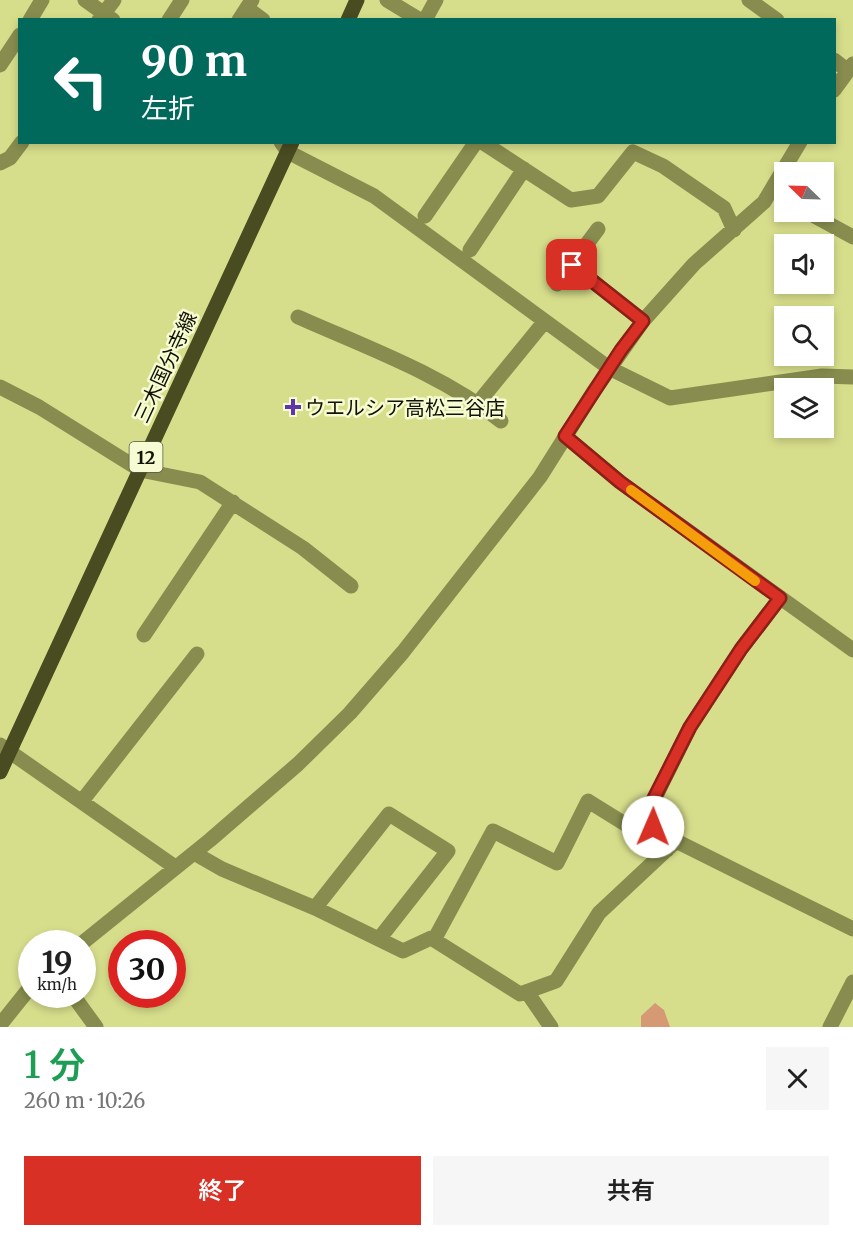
<!DOCTYPE html>
<html lang="ja">
<head>
<meta charset="utf-8">
<style>
  body { margin:0; font-family:Merriweather,"Noto Sans JP",serif; background:#f6f6f6; color:#222; height:100vh; display:flex; flex-direction:column; font-size:22px; white-space:nowrap }
  * { box-sizing:border-box; margin:0 }
  p { font-size:20px; color:#767676 }
  .icon { flex:none; width:33px; height:33px; fill:none; stroke:currentColor; stroke-width:2; stroke-linecap:round; stroke-linejoin:round }
  .map { position:relative; height:1027px; overflow:hidden }
  .sheet { display:flex; flex-direction:column; background:#fff; flex:1 }
  .sheet>* { flex:none }
  .hud { position:absolute; left:18px; top:18px; width:818px; height:126px; border-radius:0px; box-shadow:0 3px 9px #0003; background:#00695c; color:#fff; overflow:hidden }
  .needle { width:39px; rotate:293deg }
  .controls { position:absolute; left:774px; top:162px; display:grid; gap:12px }
  .controls a { display:grid; place-items:center; width:60px; height:60px; border-radius:0px; background:#fff; box-shadow:0 3px 9px #0003; font-size:30px }
  .speed { position:absolute; left:18px; top:930px; display:flex; gap:12px; font-size:30px; font-weight:700; text-align:center }
  .speed>* { display:grid; place-content:center; width:78px; height:78px; border-radius:50%; background:#fff; box-shadow:0 3px 9px #0003; line-height:1 }
  .speed small { font-size:15px; font-weight:400 }
  .speed .limit { border:9px solid #d22; background:#fff; color:#111 }
  .pin { position:absolute; display:grid; place-items:center; width:51px; height:51px; color:#fff; margin:-26px; border-radius:12px; box-shadow:0 3px 9px #0006 }
  .me { position:absolute; width:66px; margin:-33px; rotate:1deg; stroke-linejoin:round; filter:drop-shadow(0 0 4px #0008) }
  .turn { display:flex; align-items:center; gap:21px; height:126px; padding:0 24px; font-size:27px }
  .turn .icon { width:78px; height:78px; stroke-width:2.5 }
  .turn b { display:block; font-size:42px; line-height:51px }
  .round { display:grid; place-items:center; flex:none; width:63px; height:63px; border-radius:0px; background:#f6f6f6 }
  .summary { display:flex; align-items:center; justify-content:space-between; height:102px; padding:0 24px }
  h1 { font-size:36px; font-weight:600; line-height:45px; color:#1e9e55 }
  .button { display:flex; gap:12px; margin-top:auto; padding:12px 24px }
  .button a { flex:1; height:69px; border-radius:0px; background:#d93025; color:#fff; font-size:24px; font-weight:600; line-height:69px; text-align:center }
  .button a+a { background:#f6f6f6; color:#222 }
  .map>svg:first-child { display:block }
  .green { fill:#d59974 }
  .lines { fill:none; stroke-linecap:round; stroke-linejoin:round }
  .minor { stroke:#888d4f; stroke-width:15 }
  .major { stroke:#494c21; stroke-width:15 }
  .route-casing { stroke:#8d1f18; stroke-width:15 }
  .route { stroke:#d93025; stroke-width:10 }
  .slow { stroke:#f59e0b; stroke-width:10 }
  .poi-dot { fill:#5d36ae; stroke:#f7fbd3; stroke-width:2 }
  .labels { text-anchor:middle; dominant-baseline:central; stroke-width:5; stroke-linejoin:round; paint-order:stroke }
  .shield { fill:#f7fbd3; stroke:#56583f; stroke-width:1.5 }
  .shield-label { font-size:18px; font-weight:bold; fill:#111200 }
  .street-label { font-size:20px; fill:#111200; stroke:#f7fbd3 }
  .poi-label { font-size:20px; fill:#111200; stroke:#f7fbd3; text-anchor:start }
</style>
</head>
<body>
<div class="map">
<svg width="853" height="1027" viewBox="0 0 853 1027">
  <rect width="100%" height="100%" fill="#d7de8b"/>
  <path class="green" d="M655,1003l9,7 6,17h-29v-11z"/>
  <g class="lines">
    <path class="minor" d="M85,0l28,20
      M387,0l33,20
      M749,0l28,20
      M247,8l16,12
      M30,20l12,-20
      M99,20l15,-20
      M169,20l13,-20
      M239,20l13,-20
      M425,20l11,-20
      M834,60l14,11
      M0,65l20,-30
      M834,90l19,-26
      M281,142l7,10 86,44 235,172 61,30 152,-22 31,1
      M482,142l89,58 27,-4 35,-44 30,14 61,42 10,22
      M0,163l10,-5 12,-16
      M807,212l46,25
      M425,216l51,-74
      M470,250l54,-81
      M572,265l71,56
      M557,284l41,-55
      M298,317c70,31 143,57 203,104
      M0,387l39,20 101,63 60,12 103,66 48,38
      M478,403l67,-82
      M565,436l55,46 233,168
      M144,635l89,-133
      M0,745l175,122
      M82,801l115,-147
      M658,844l-9,-34 41,-83 51,-78 39,-51
      M194,853l28,16 93,39 88,43 28,-13 89,56 36,-13 43,-68 77,-72 177,88
      M315,908l74,-94 59,37 -69,88
      M434,940l59,-109 64,32 31,-62 79,49
      M81,944l129,-104 88,-76 52,-51 53,-61 137,-175 54,-86 49,-70 51,-57 70,-62 36,-60
      M527,992l24,35
      M72,994l24,33
      M0,1025l32,-40
      M830,1027l23,-45"/>
    <path class="major" d="M348,20l9,-20
      M0,772l292,-630"/>
  </g>
  <g class="lines">
    <defs>
      <path id="route" d="M572,265l71,56 -22,29 -56,86 55,46 160,116 -39,51 -51,78 -42,83 5,17"/>
    </defs>
    <use href="#route" class="route-casing"/>
    <use href="#route" class="route"/>
    <path class="slow" d="M631,490l124,91"/>
  </g>
  <path class="poi-dot" d="M290 398h6v6h6v6h-6v6h-6v-6h-6v-6h6z"/>
  <g class="labels">
    <rect class="shield" x="129.5" y="442" width="33" height="30" rx="4.5"/>
    <g class="shield-label">
      <text x="146" y="457">12</text>
    </g>
    <g class="street-label">
      <text transform="translate(165 367) rotate(-65)">三木国分寺線</text>
    </g>
    <g class="poi-label">
      <text x="305" y="407">ウエルシア高松三谷店</text>
    </g>
  </g>
</svg>
<div class="controls">
<a><svg class="needle" viewBox="-14 -14 28 28"><path d="M0-13l5 13h-10z" fill="#e53935"/><path d="M0 13l5-13h-10z" fill="#767676"/></svg></a>
<a><svg class="icon" aria-label="sound" viewBox="0 0 24 24"><path d="M4 9h4l5-4v14l-5-4H4zM17 9q2 3 0 6"/></svg></a>
<a><svg class="icon" aria-label="search" viewBox="0 0 24 24"><circle cx="10" cy="10" r="6"/><path d="M15 15l6 6"/></svg></a>
<a><svg class="icon" aria-label="layers" viewBox="0 0 24 24"><path d="M12 4l9 5-9 5-9-5zM3 14l9 5 9-5"/></svg></a>
</div>
<div class="speed"><div>19<small>km/h</small></div><div class="limit">30</div></div>
<div class="pin" style="left:572px;top:265px;background:#d93025"><svg class="icon" aria-label="arrive" viewBox="0 0 24 24"><path d="M6 21V4h12l-3 4 3 4H6"/></svg></div>
<svg class="me" style="left:653px;top:827px" viewBox="-20 -20 40 40"><circle r="19" fill="#fff"/><path d="M0-13L10 11 0 6-10 11z" fill="#d93025"/></svg>
<div class="hud">
<div class="turn"><svg class="icon" aria-label="left" viewBox="0 0 24 24"><path d="M17 20v-9H6M10 6l-5 5 5 5"/></svg><div><b>90 m</b>左折</div></div>
</div>
</div>
<section class="sheet">
<div class="summary"><div><h1>1 分</h1><p>260 m · 10:26</p></div><a class="round"><svg class="icon" aria-label="close" viewBox="0 0 24 24"><path d="M6 6l12 12M18 6L6 18"/></svg></a></div>
<div class="button"><a>終了</a><a>共有</a></div>
</section>
</body>
</html>
